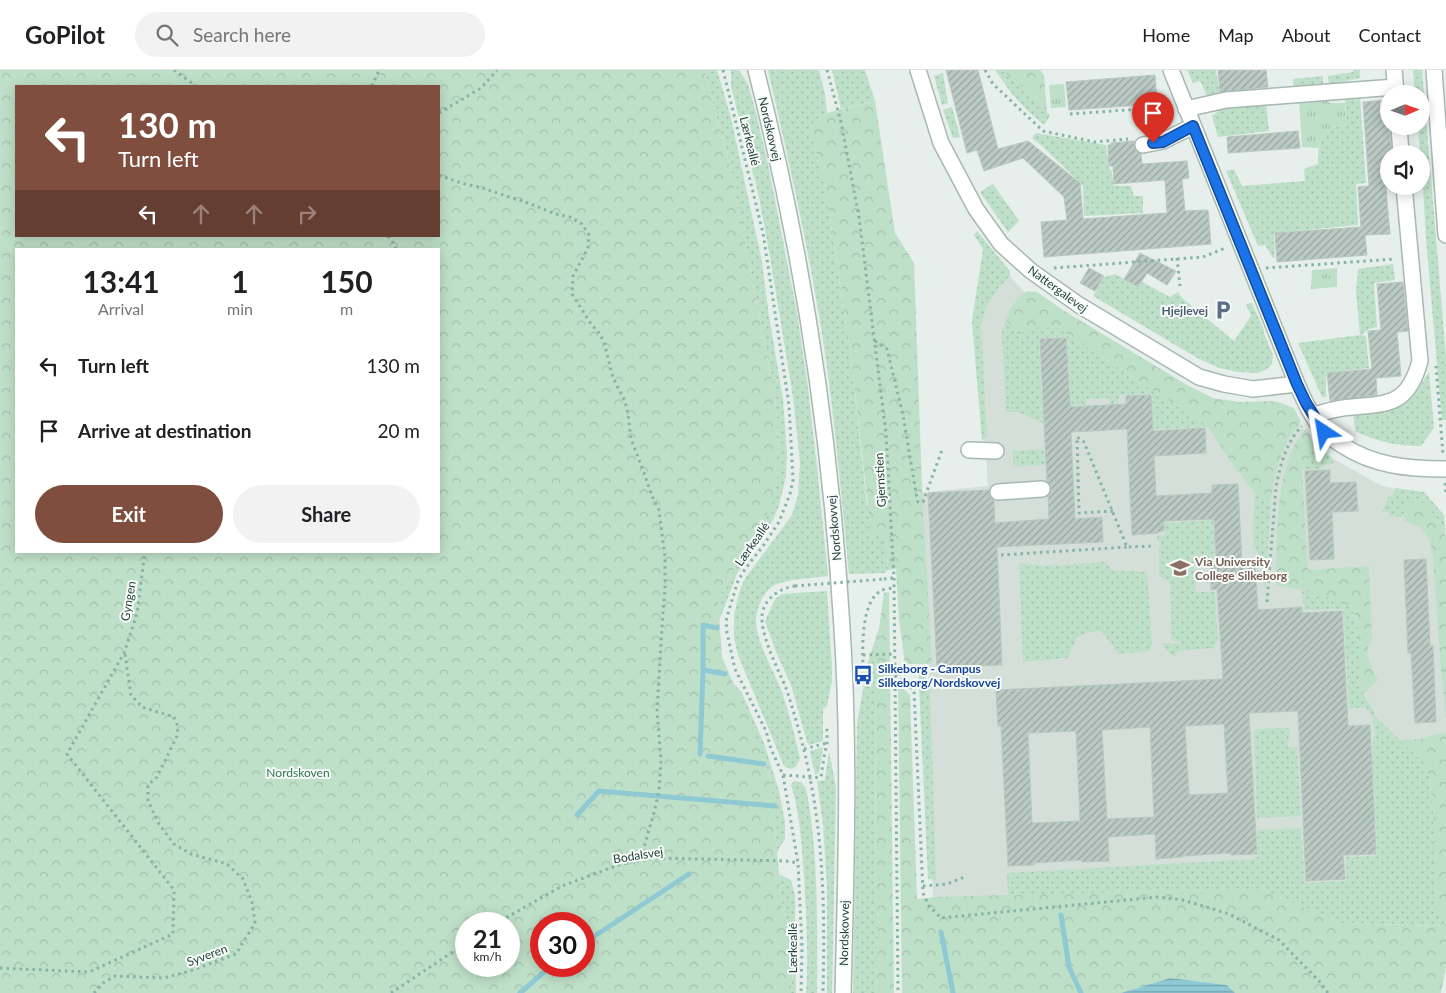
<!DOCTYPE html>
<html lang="en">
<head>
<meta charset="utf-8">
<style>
  body { margin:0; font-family:Lato,sans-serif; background:#f2f2f2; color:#202124; height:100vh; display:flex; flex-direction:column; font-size:19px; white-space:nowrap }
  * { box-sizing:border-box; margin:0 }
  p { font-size:16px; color:#757577 }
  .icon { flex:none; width:28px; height:28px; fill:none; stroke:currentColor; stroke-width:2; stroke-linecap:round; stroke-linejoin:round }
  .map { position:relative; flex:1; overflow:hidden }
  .panel { position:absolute; left:15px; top:178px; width:425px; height:305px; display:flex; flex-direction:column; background:#fff; border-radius:0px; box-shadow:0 2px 12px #0003 }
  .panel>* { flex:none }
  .top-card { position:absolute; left:15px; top:15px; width:425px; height:152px; border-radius:0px; box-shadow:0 2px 12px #0003; background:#7f4e3f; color:#fff; overflow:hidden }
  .needle { width:32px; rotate:88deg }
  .tools { position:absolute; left:1380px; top:15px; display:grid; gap:10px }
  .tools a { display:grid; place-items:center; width:50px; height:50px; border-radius:50%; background:#fff; box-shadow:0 2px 12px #0003; font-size:25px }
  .speed { position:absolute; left:455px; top:842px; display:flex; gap:10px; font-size:25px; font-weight:700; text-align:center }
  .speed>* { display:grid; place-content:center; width:65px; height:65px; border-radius:50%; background:#fff; box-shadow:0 2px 12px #0003; line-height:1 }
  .speed small { font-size:12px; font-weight:400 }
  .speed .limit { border:8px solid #d22; background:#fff; color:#111 }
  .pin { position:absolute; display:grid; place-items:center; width:42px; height:42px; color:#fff; margin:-51px -21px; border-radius:50% 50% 50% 0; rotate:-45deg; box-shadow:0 0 5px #0007 }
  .pin .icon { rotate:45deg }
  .me { position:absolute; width:55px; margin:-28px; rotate:327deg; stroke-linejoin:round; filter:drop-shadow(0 0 4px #0008) }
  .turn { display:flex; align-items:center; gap:18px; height:105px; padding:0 20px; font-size:22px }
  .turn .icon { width:65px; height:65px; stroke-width:2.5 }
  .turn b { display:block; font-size:35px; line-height:42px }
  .lanes { display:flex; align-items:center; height:48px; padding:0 20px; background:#0003; justify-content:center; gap:25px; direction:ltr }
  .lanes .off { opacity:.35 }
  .eta { display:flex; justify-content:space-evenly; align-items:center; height:85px; text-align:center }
  .eta b { font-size:30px; font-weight:700; line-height:35px }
  .primary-button { display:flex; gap:10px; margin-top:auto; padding:10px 20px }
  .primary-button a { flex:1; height:58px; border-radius:30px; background:#7f4e3f; color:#fff; font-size:20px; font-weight:700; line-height:58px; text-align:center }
  .primary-button a+a { background:#f2f2f2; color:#202124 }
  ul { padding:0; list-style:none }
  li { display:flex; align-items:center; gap:15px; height:65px; padding:0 20px }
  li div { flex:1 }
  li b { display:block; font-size:19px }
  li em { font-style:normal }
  header { display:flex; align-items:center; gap:30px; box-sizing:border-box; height:70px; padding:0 25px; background:#fff; border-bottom:1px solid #e0e0e0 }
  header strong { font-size:24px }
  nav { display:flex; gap:28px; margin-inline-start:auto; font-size:18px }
  .search { width:350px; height:45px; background:#f2f2f2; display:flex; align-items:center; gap:12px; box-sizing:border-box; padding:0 18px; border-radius:28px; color:#757577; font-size:19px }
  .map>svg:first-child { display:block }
  .built { fill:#d4dfda }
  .grass { fill:url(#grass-dots) }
  .forest { fill:url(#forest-crowns); fill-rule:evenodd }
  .park { fill:url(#park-tufts) }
  .water { fill:url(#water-rules) }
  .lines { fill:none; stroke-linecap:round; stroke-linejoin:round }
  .stream { stroke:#8ec9d4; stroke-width:5 }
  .building { fill:url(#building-hatch); stroke:#b8c9c2; fill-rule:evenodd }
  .minor-casing { stroke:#a8b8b2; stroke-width:18 }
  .path { stroke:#86b3a5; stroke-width:3; stroke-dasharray:2.5 4; stroke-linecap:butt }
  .minor { stroke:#fff; stroke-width:15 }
  .path-bridge { stroke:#86b3a5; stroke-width:3; stroke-dasharray:2.5 4; stroke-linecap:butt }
  .route-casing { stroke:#114b97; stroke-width:12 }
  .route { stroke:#1a73e8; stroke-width:9 }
  .labels { text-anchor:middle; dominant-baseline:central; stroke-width:4; stroke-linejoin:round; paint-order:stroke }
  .street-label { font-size:12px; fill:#24423a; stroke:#f7fbf9 }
  .service-label { font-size:12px; font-weight:bold; fill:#4e5e75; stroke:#f7fbf9; text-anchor:end }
  .education-label { font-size:12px; font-weight:bold; fill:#785e54; stroke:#f7fbf9; text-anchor:start }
  .transit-label { font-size:12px; font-weight:bold; fill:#164399; stroke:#f7fbf9; text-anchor:start }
  .park-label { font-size:12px; fill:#2d7a4b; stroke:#f7fbf9 }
</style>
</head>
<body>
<header>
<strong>GoPilot</strong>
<div class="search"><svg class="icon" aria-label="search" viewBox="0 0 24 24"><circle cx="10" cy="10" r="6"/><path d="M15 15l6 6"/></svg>Search here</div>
<nav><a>Home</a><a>Map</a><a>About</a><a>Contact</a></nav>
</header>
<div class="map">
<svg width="1446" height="923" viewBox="0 0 1446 923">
  <defs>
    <pattern id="grass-dots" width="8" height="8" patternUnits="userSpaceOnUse" patternTransform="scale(1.25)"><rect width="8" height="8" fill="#bfe0c8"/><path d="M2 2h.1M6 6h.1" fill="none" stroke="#a4c1ad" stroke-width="1.8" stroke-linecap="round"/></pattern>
    <pattern id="forest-crowns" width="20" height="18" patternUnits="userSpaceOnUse" patternTransform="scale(1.25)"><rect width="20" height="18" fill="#bfe0c8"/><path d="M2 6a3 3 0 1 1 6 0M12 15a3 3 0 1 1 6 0" fill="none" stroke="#a4c1ad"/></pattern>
    <pattern id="park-tufts" width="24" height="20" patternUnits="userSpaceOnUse" patternTransform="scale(1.25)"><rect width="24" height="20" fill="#bfe0c8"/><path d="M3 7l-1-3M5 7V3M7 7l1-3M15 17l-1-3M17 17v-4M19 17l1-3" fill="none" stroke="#a4c1ad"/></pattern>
    <pattern id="water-rules" width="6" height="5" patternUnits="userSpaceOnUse" patternTransform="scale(1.25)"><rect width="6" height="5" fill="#8ec9d4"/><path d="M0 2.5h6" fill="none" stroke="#74a5ad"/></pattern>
    <pattern id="building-hatch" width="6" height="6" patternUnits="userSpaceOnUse" patternTransform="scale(1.25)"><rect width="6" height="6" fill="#bbcac4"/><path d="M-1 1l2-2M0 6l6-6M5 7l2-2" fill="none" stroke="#98a6a0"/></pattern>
  </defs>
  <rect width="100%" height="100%" fill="#e6efeb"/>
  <path class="built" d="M1001,197l28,30 184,104 76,11 36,42 55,31 42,11 17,40 7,65v325l-513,-26 -5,-255 -21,-151 81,-8 -11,-159z"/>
  <path class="grass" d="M704,0h13l14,48 31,144 7,54 14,83 4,54 -1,24 -7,29 -6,14 -36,54 -18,47 -1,-20 24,-48 20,-29 18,-60 -5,-67 -46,-236z
    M731,0h8l9,14 8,29 12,51 29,149 10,67 10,87 11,109c-15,2 -40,3 -53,9 -12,6 -19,24 -19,36 0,19 17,49 25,68 8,23 14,47 19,70l-4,8 -5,2 -7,-3 -39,-94 -7,-17 -4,-17v-23l5,-22 5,-13 48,-65 6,-20 2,-33 -7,-65 -22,-134 -12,-66 -28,-111z
    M768,0h51l6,24 2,19 -17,13 16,65 25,167 16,147 19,31 2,34 -3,3 -36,1c-7,-71 -13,-143 -23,-214 -14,-98 -36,-194 -58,-290z
    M832,0h33l10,31 -34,8z
    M995,0h7l8,8 27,20 13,18 -6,9 -15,-13 -17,-18z
    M1187,0h29l4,26 -12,2 -8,-17 -7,2z
    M1353,0h7v8l-31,7 -1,-9 25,-4z
    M1413,0h9l24,287v63h-4l-16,-181 -5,-85h-1l-2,-28h3v-32h-6z
    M943,3l5,30 -6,2 -8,-29z
    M1323,6v11l-29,2 -1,-10z
    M1345,25l15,1 6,87 -10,1 2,41 -84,8 1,25h-2l-8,-13 -7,1 -32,-75 8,-2 8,17 63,-5 -1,-12 14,-5c0,-17 1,-23 12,-37l16,-2z
    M1266,33l3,28 -51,6 -6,-21 12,-10z
    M952,37l8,30 -7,1 -10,-28z
    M1036,63l70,12 3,24h2l3,17h17l3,10h9v17l-59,3 -1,-30 -41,-40 -10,-8z
    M993,114l26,37 -11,11 -28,-40z
    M977,161l33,40v5l-10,10 -13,19 -6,21 6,111 -5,4 -10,-120 11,-72 -9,-14z
    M1393,194l2,16 -21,3 3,44 -8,2 -8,6 5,1 3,32 -43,5v24h-4l-24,-54 62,-8 -4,-44 2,-22z
    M1116,204l22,14 4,-6 28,15 8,-5 4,6 52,43 17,-25 -5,-12 6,-1 12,27 -1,1 10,24 -1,9 -5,5 -9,4 -20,-1 -19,-4 -20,-9 -106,-63 11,-19z
    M1006,250l12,14 21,-7 19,1 125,82 23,14 2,3 -54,2 -2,-35 -33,1 -1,8 -8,1 -1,-6 -23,1v6l-16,1 -3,-69 -28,1 4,85 -25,-11h-12l-4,-80z
    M1429,302l5,56 -13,18c-23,1 -45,-5 -66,-15l-2,-19 49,-10 15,-12z
    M1313,370l22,21 -4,3 -8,1 -5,4 -16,1z
    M1044,379l1,16 -32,2v-16z
    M1395,418l29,4 20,23 2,23 -7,-17 -24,-20 -10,7 -1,9h-14l-1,-5h-7l6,-15 5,-2z
    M1255,423l16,6 -5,88h-2l-2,-28 -8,-11 -1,-21z
    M1213,450l1,38 -20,2 2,32h19l3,50h-2l-2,6 -37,3 -1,5h-4l-9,-10v-3h7l2,1 9,-1 -1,-2h-8l-2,-57 -11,-9v-27l2,-6 -3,-1 -1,-6h8v-12z
    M1106,492l6,8 35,2 5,75 -4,4 -30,3 -16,-23 -13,1 -12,5 -9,21 -45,4 -4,-99 26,3z
    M1302,520c9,2 42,11 47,16 14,13 11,66 14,86 2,9 11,14 12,24l51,49 4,16 4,37 3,94 9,4v10l-105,-3 -81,-34 -252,6 -1,-22 248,-14 3,-2 -1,-27 44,-2 4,55 41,-2v-24l31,-1 -1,-32 -32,2 -1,-20 32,-2 -2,-31 -2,-1 -1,-17 3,-1v-16l2,-2 -3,-20 -6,-9 -17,2 -6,-100 -39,1z
    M827,521l5,77v13l-5,25 -4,3v32l-15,4 -17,-60 -15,-33 -11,-31 10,-22 7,-5z
    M879,558l-3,44 -1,228 2,1 1,33 -2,59h-23l4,-270 11,-61z
    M918,594l12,23 6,193 -8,-1z
    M732,612l9,9 23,52 15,48 6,31v17l-8,13 -6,-69 -8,-26z
    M1290,658l-2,19h9l4,69 -44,2 -3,-84 1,-5z
    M823,677l-4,26 -4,2 -5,-24z
    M829,681l7,36 -4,206h-5v-105l-4,-63 -6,-44 8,-1z
    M794,711l7,1 5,6c13,67 11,136 11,205h-11c3,-39 0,-78 -2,-116 -2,-29 -4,-65 -13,-92z
    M779,804l12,6 4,15 1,98h-5l2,-22 -1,-35 -10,-29z"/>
  <path class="forest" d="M0,0h704l25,91 46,236 5,67 -6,34 -12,26 -20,29 -24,48 4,56 23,53 18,47 8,26 11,124 10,29 1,35 -2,22h-791zM439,16v150h-423v-150zM16,179h423v302h-423zM466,854h43v42h-43zM541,854h43v42h-43z
    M1002,0h38l4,5 3,37 -10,-14 -27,-20z
    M875,31l20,132 19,30 8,224 10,177h-27l-6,-45 -3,-50 -8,1 -2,-34 -15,-3 -20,-175 -25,-166 -16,-66 17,-13z
    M1027,221l10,1 26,18 124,75 26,13 26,4 32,-1 7,1 16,6 7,14 -13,17 -11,27 -6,33 -16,-6 -24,-31 -25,-38 -23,-14 -125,-82 -19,-1 -21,7 -12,-14c3,-13 11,-21 21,-29z
    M1306,359l7,11 -11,30 6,100 61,-4 3,74c-10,12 0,28 6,40l-15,15 -6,-77 -8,-12 -34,-13 -39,-8c1,-44 -2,-123 30,-156z
    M1415,431l10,2 14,18 7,17v181l-6,-62 -7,-100c-3,-20 -7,-31 -29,-36l1,-13z
    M889,522l5,401h-18l2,-59 -1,-32 -2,-2 1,-228 3,-44 5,-35z
    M898,613l12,12 7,204 20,-2 71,-2 252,-6 81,34 105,3v42l-5,25h-206l-8,-8 -57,-7 -49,15h-219z
    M1446,663v183l-9,-3 -3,-95 -4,-37 -4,-16 -26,-25 20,-1 17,-5z"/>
  <path class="park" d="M1064,14l2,23 -15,1 -2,-23z
    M1324,28l6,5h15l1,22 -16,2 -7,10 -5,11 -16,-1 -3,-47z
    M1337,198v19l-26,2 1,-19z"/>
  <path class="water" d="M1170,908l57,7 8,8h-114z"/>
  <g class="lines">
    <path class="stream" d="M703,600l22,4
      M700,684l3,-84v-45l14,3
      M708,686l56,8
      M577,745l22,-24 176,15
      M1061,845l8,52 12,26
      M941,862l12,61
      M584,873l105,-69
      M520,923l31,-27"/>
  </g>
  <path class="building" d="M946,0h32l20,79 30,-8 52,42 3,36 84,-6 -2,-33 -51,4 -1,-18h-4l-1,-21h3v-2l23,-2v5l2,5 5,3 1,10 45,-3 2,17 -7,1 3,32 23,-1 3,34 -167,13 -3,-35 26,-2 -3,-23 -41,-39 -39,13 -7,-21 -10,3z
    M1218,0h48l2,17 -48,5z
    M1155,5l2,29 -88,6 -3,-28z
    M1389,30v26l3,28h-3v34h-3l4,46 -25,1 2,20 -90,7 -2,-29 86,-6 -3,-40 11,-1 -6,-84z
    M1298,61l2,17 -72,5 -1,-16z
    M1140,183l36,18 -9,14 -20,-12 -9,14 -14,-8z
    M1089,198l15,8 -9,15 -15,-8z
    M1403,212l5,49 -11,1 4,44 -25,2 1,17 -47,6 -3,-28 45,-4 -4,-38 13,-1 -4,-46z
    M1066,268l4,69 56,-3v-8l25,-1 2,36 52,-3 1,25 -52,3 2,40 56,-3v-8l26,-1 4,79 13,-1 3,48 44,-3v6l40,-2 6,115 22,-1 6,129 -33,1 2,24 -39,2 -8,-170 -49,2 8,141 -26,1v-2l-48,3v1l-27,2 -1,-25 -47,3 1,24 -27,1v-2l-48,3v2l-26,1 -7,-140h-3l-2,-36 227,-11 -6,-90 -6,1 -1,-26h6l-2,-45 -50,2v10l-6,1v1l-26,2 -5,-106 -56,3 4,87 27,-2 1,25 -106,5 5,118 -65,3 -9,-175 61,-3 1,7 4,4 1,22 54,-4 -1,-23 3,-7 -1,-5 -3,-2 -7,-143zM1224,654l4,69 -39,2 -4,-69zM1150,657l4,90 -47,2 -5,-89zM1076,661l4,90 -48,2 -4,-90z
    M1330,400v13l26,-1 2,29 -26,1 2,47 -24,1 -5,-89z
    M1426,489l4,87h3l3,76 -21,1 -4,-70h-3l-4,-93z"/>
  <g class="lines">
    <defs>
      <path id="minor" d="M756,0c47,183 75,370 86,558 8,122 4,244 1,365
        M918,0l23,73 35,66 25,35 30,27 48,34 120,72 25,7 29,5 44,-5
        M1171,0l126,314c7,16 15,34 27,47 5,6 12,10 18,14 32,21 66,24 104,24
        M1394,0l2,24
        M1434,0l12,165
        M1186,39l40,-9 169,-13
        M1399,56l2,28
        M1143,75l20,-4 30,-15
        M1313,345c10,-2 20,-6 30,-7 42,-5 64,1 77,-47l-16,-175
        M969,380l27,1
        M998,422l44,-3"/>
    </defs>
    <use href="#minor" class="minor-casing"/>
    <path class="path" d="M174,0l22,16
      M723,0l40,163 26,172 4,75 -3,14 -11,28 -16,24 -18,23 -7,12 -9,29 -3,11 1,12 8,36 31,62 5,18 12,26 15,88 4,85 -1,45
      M827,0l14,52 18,95 27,216 8,145 4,415
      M985,0l8,14 50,47 52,11 33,-3
      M372,16l7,-16
      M439,43l42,-25 16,-18
      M1070,44l99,-7
      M439,105l22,8 18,4 49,16 28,11 14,3 12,7 7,11 -1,13 -15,28 -1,18 19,30 8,9 5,9 9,36 12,23 3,13 3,25 12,31 9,26 7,14 6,47v34l-2,20 -6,100 4,49 -2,31 -4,18 -15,52
      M388,166l7,9 1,4
      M1177,188l3,28
      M1054,198l149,-11 22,-9
      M1266,198l129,-9
      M875,271l12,8 16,66 14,84 1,3h5l19,-52
      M1436,296l7,89
      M1445,413l1,10
      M1113,441l-34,2 -2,-76 7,5 43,105 28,-1
      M1001,485l126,-8
      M884,509l10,-1
      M795,516c-15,2 -32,13 -33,30 -1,21 16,53 24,72 7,21 13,42 18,62 20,83 21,159 19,243
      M1267,532l9,-115c4,-21 10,-45 26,-61
      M863,585l32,-1
      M863,605c0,-22 -4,-73 19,-85 4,-1 9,-2 12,-2
      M895,605l19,15 9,203 6,13 12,12 216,-21 26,3 46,14 50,26 41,42 8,11
      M804,679l23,-6
      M783,705l17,1 11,2 10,-1 3,-20 3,-14v-18
      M923,816l24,-2 20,-8
      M495,854l67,-38 59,-22 34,-6 131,3 12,2
      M0,898l89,4 84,-38 1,-44 -107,-136 57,-101 13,-39 8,-63
      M94,923l9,-10 12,-7 48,2 27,-7 46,-17 19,-31 -3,-21 -9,-23 -16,-15 -36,-10 -17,-10 -15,-20 -11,-23v-16l9,-8 20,-41 1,-9 -4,-10 -32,-10 -11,-12 -6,-41
      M391,923l75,-50"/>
    <use href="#minor" class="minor"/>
    <path class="path-bridge" d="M795,516l89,-7"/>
  </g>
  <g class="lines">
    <defs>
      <path id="route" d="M1153,73l10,-1 30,-16 104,258 9,19 18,29"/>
    </defs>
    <use href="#route" class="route-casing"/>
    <use href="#route" class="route"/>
  </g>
  <defs>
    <symbol id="parking-bare" viewBox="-9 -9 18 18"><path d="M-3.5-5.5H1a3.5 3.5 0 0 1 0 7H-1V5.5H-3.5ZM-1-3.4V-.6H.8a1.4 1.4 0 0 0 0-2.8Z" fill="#5c6f8a" stroke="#f7fbf9" stroke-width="2.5" paint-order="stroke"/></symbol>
    <symbol id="university-bare" viewBox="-9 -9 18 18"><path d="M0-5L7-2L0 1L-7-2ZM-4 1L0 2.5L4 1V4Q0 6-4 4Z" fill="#8d6e63" stroke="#f7fbf9" stroke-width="2.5" paint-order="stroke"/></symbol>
    <symbol id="bus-bare" viewBox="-9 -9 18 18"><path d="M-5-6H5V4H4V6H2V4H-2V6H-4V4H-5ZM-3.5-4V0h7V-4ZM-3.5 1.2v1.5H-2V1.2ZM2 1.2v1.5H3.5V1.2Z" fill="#1a4fb4" stroke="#f7fbf9" stroke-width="2.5" paint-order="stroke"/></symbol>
  </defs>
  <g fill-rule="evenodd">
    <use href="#parking-bare" x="1209" y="226" width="28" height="28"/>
    <use href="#university-bare" x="1166" y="484" width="28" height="28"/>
    <use href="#bus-bare" x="849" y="591" width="28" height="28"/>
  </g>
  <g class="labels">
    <g class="street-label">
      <text transform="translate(770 59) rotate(77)">Nordskovvej</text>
      <text transform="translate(750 71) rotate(76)">Lærkeallé</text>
      <text transform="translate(1058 219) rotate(36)">Nattergalevej</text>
      <text transform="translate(880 410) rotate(-93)">Gjernstien</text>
      <text transform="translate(834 458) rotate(-95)">Nordskovvej</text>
      <text transform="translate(752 474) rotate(-55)">Lærkeallé</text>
      <text transform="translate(128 531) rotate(-80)">Gyngen</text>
      <text transform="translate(638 785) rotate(-9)">Bodalsvej</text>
      <text transform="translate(844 863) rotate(-89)">Nordskovvej</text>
      <text transform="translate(792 878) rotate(-90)">Lærkeallé</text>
      <text transform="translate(207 885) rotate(-20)">Syveren</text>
    </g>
    <g class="service-label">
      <text x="1208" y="240">Hjejlevej</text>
    </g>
    <g class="education-label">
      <text x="1195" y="491">Via University<tspan x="1195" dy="14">College Silkeborg</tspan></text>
    </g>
    <g class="transit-label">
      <text x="878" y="598">Silkeborg - Campus<tspan x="878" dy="14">Silkeborg/Nordskovvej</tspan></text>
    </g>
    <g class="park-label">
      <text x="298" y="702">Nordskoven</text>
    </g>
  </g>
</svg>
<div class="tools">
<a><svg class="needle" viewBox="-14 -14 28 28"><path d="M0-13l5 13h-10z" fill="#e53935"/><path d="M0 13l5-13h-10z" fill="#757577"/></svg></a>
<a><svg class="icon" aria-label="sound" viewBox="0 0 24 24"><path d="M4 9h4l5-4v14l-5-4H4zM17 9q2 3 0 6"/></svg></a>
</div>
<div class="speed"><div>21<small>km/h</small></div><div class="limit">30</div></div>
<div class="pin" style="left:1153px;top:73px;background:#d93025"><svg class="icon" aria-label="arrive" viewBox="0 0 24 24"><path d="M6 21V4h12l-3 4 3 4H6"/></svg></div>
<svg class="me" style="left:1324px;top:362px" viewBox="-20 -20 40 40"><path d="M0-17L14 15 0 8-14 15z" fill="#1a73e8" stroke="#fff" stroke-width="4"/></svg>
<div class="top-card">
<div class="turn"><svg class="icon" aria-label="left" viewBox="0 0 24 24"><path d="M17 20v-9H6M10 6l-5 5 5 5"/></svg><div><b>130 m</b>Turn left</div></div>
<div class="lanes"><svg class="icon" aria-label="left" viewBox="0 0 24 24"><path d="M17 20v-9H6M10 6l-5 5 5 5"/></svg><svg class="icon off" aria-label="ahead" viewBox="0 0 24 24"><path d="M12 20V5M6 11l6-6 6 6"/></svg><svg class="icon off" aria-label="ahead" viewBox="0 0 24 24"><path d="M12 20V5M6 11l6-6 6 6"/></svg><svg class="icon off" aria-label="right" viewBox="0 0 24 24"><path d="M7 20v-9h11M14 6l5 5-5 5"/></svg></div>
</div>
<section class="panel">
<div class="eta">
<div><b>13:41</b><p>Arrival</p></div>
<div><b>1</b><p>min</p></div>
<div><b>150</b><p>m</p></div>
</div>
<ul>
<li><svg class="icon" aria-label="left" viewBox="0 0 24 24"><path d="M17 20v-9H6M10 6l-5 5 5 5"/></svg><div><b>Turn left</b></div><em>130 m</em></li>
<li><svg class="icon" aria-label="arrive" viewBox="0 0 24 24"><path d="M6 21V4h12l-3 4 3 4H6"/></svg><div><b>Arrive at destination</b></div><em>20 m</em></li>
</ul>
<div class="primary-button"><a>Exit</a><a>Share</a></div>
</section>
</div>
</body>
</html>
